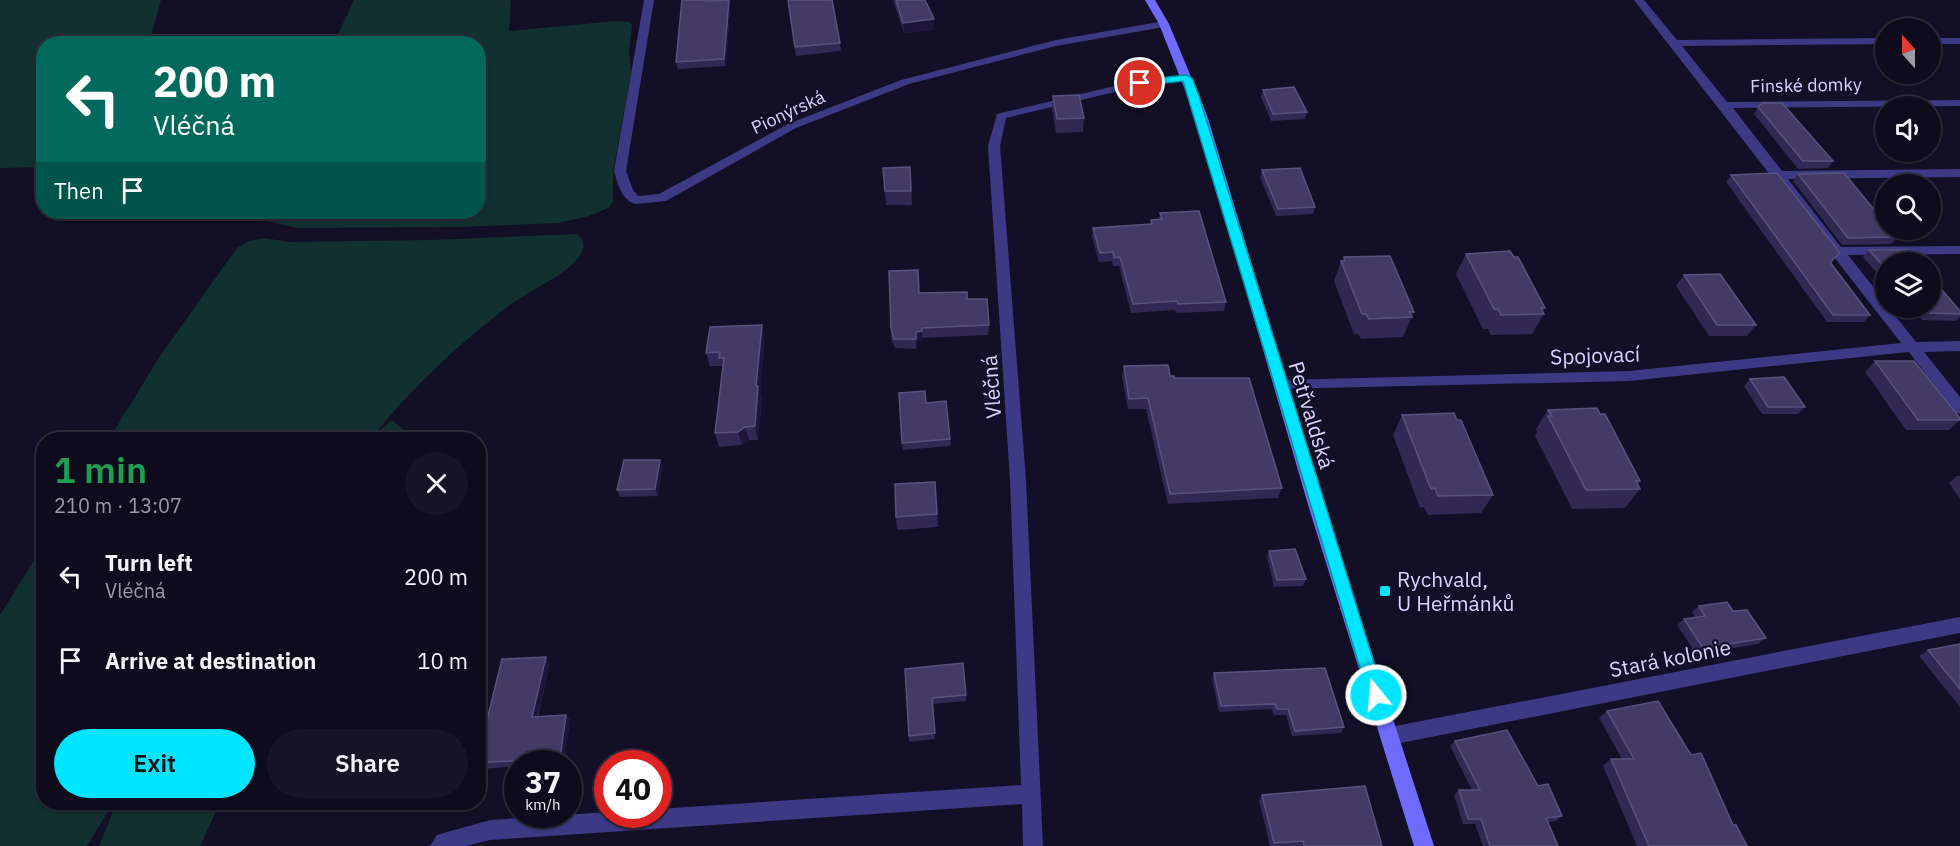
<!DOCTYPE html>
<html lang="en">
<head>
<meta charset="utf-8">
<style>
  body { margin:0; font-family:"IBM Plex Sans",sans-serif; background:#171425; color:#f1f3f6; height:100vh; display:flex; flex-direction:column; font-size:22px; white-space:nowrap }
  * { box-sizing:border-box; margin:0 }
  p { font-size:20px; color:#9b9ba3 }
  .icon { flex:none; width:33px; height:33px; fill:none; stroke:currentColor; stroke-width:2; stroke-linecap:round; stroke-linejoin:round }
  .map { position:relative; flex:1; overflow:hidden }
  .sheet { position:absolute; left:36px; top:432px; width:450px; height:378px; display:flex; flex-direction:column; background:#0e0b1c; border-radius:24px; box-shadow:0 2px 4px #0004,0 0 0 2px #2e2b3b }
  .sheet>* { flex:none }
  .hud { position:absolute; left:36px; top:36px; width:450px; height:183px; border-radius:24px; box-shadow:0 2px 4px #0004,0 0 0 2px #2e2b3b; background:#00695c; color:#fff; overflow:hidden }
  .needle { width:39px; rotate:339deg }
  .controls { position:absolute; left:1875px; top:18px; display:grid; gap:12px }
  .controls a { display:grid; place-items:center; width:66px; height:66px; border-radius:50%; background:#0e0b1c; box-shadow:0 2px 4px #0004,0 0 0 2px #2e2b3b; font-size:30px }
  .speed { position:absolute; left:504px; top:750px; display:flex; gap:12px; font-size:30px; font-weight:700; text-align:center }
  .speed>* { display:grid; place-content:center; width:78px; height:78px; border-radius:50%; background:#0e0b1c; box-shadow:0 2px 4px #0004,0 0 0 2px #2e2b3b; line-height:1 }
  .speed small { font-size:15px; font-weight:400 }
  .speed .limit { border:9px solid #d22; background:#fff; color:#111 }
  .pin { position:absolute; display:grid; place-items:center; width:51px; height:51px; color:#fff; margin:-26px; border:3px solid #fff; border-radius:50%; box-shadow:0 2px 6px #0007 }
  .me { position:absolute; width:66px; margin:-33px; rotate:343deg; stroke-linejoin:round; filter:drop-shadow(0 0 4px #0008) }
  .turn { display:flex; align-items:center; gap:21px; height:126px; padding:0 18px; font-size:27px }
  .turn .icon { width:78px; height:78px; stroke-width:2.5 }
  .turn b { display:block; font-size:42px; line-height:51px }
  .then { display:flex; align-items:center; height:57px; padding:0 18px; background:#0003; gap:12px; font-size:22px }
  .round { display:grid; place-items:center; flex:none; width:63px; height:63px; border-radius:32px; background:#171425 }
  .overview { display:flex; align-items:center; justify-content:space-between; height:102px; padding:0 18px }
  h1 { font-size:36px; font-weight:600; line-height:45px; color:#1e9e55 }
  .cta { display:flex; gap:12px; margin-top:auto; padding:12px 18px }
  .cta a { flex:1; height:69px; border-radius:36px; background:#00e5ff; color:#111; font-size:24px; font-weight:600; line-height:69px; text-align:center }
  .cta a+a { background:#171425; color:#f1f3f6 }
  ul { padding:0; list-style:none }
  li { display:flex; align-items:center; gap:18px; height:84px; padding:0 18px }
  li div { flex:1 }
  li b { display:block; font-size:22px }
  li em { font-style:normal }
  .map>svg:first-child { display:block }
  .green { fill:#12302f }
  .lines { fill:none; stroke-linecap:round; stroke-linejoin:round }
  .street { fill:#3d3a85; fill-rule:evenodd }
  .secondary { fill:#6f6bff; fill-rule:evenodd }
  .wall { fill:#312854 }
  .shaded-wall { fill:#1d163a }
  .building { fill:#433a66; stroke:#5a527e; stroke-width:1.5 }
  .route { fill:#00e5ff; stroke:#0095a6; stroke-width:1.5 }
  .poi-dot { fill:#00e5ff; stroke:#130f26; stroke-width:2 }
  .labels { text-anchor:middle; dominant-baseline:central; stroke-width:4.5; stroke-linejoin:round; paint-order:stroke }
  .far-street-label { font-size:18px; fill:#d9d4ff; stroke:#130f26 }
  .street-label { font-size:21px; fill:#d9d4ff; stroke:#130f26 }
  .poi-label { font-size:21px; fill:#d9d4ff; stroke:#130f26; text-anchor:start }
</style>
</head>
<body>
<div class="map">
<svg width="1960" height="846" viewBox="0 0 1960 846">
  <rect width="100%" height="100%" fill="#130f26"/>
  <path class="green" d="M0,0h161l-12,43 -105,1 -1,123 -43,1z
    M354,0h157l-2,31 108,-10 13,1 2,3 -3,26 2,22 -18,100v29l-5,6 -19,8 -31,7 -99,4 -161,1 -27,-6 -10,-5 -1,-5h218v-168l-144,-1z
    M577,234c10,8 7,18 -1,27 -13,15 -51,32 -69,46 -49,38 -95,80 -134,129l19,-16 23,19h-306l51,-83 77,-108 12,-7 15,-3 25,4 141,-2z
    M43,546l1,256 69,1 -26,43h-87v-231z
    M117,802h103v1l-20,43h-101z"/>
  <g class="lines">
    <path class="street" d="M644,0h10l-28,171 7,19 5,6 21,-2 129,-70 113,-44 155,-40 108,-19 5,3 -5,3 -108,19 -147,38 -113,44 -130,73 -31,3c-14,-5 -17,-20 -21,-33z
      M1634,0h10l33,40 209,-2v6l-204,2 45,56 233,-2v6l-227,2 49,63 178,-2v8l-172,2 53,68 119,-1v8l-112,1 38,48v5h3l27,34 44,-1v10l-36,1 36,45v17l-5,-2 -46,-60 -280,29 -353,8 -2,-4 2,-4 5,-1 348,-9 272,-28z
      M1930,38h30v6h-30z
      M1187,75l6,3 -2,2 -51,6 -134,32 -6,28 26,334 17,366h-20l-1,-42 -532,36 -24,6h-36l7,-11 53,-15 118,-8v2h50v-5l363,-24 -11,-305 -22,-334 9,-32 143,-34z
      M1960,617v16l-570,112 -7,-3 -2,-6 2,-6 7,-3z"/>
    <path class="secondary" d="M1145,0h10l14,24 38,91 118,393 109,338h-20l-105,-338 -114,-393 -36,-91z"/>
  </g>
  <path class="wall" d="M788,0l52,43 1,8 -45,5z
    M893,0h32l9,30 -30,3z
    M707,1l23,6 -4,59 -48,3 -2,-7z
    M1263,90l44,22 -2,7 -34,2 -10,-24z
    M1053,96l31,22 -1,14 -27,1 -4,-23z
    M1758,107l75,54 -5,7 -30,1 -44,-55z
    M910,167l2,38h-26l-3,-37z
    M1262,170l53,37 -2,7 -37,2 -16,-39z
    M1798,174l99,63 -6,7 -49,1 -49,-64z
    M1731,175l103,86 -3,2 39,52 -6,7h-37l-101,-140z
    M1160,213l66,89 -2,9 -48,2 -1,-3 -44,3 -12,-47h-6l-1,-5 -13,1 -7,-26 1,-8 57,-4 1,-4 8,-1z
    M1869,250l17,12v22l-23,-27z
    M1466,254l79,54 -2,4 1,2 -12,20 -41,1 -3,-6h-5l-27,-55z
    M1344,257l70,55 -11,25 -42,2 -3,-5h-4l-20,-53 7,-20h2z
    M1684,275l72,50 -9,11h-38l-33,-50z
    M919,293l48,6 22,26 -1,10 -66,3 1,3h-6l-1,8 -21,-1 -4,-9v-10z
    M1911,308h19l30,3v6l-4,4 -34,-1z
    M765,339l-5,53 2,7 -4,41h-9l-7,5 -23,2 -4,-14 7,-64v-3h-12l-4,-13z
    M1875,361l85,57v2l-11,10h-43l-41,-58z
    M1124,366l46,10 5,2 107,110 -4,10 -110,6 -22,-95h-18l-6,-33z
    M1750,379l55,28 -7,7h-36l-18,-28z
    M899,393l51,46 1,7 -48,4z
    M1548,410l92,71 -2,3 2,5 -15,19 -53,1 -37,-73 2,-4 -1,-3z
    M1402,415l55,5 36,75 -12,18 -53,2 -4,-8 -4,1 -27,-73z
    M663,466l-5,30 -38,1 -3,-7z
    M1957,476h3v23l-11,-16z
    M935,482l3,45 -41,3 -1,-13z
    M1269,551l37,28 -3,7 -29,1 -7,-30z
    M1699,606l34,5 33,27 -8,6 -62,10 -19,-29 7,-6 11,-2 -3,-5z
    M1960,644v63l-41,-51 9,-6z
    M546,657l4,6 -12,54 28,-2 4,5 -6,43 -46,1v2l-36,3 -4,-4v-9z
    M905,669l61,26v6l-34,3 3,35 -26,3z
    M1214,673l130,54 -3,6 -49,3 -6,-21h-12l-2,-6 -53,3 -7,-33z
    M1607,711l126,114 14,21h-110l-34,-80 8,-7h11l-23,-41z
    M1455,741l83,45 24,30 -6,5 -8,1 10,24h-75l-8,-22h-12l-9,-29 5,-5h13l-22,-44z
    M1262,795l120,51h-112l-11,-46z"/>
  <path class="shaded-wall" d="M729,0l1,7 -4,59 -2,-7z
    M934,19v11l-30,3 -1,-10z
    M762,325l3,14 -5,53 2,7 -4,41 -3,-14 1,-40z
    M922,331l1,10h-6l-1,8v-17z
    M745,427l4,13 -7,5 -4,-13z
    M660,460l3,6 -5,30 -3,-7z
    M546,657l4,6 -14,59 -4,-5z
    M566,715l4,5 -6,43 -4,-5z"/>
  <path class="building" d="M682,0h24v1l23,-1 -5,59 -48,3z
    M788,0h44l8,43 -45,4z
    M896,0h29l9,19 -31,4z
    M1294,87l13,25 -34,2 -10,-24z
    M1079,95l5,23 -27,1 -4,-23z
    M1763,103h19l51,58h-30l-45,-54z
    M910,167l1,24h-26l-2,-23z
    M1300,168l15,39 -37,2 -16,-39z
    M1777,173l63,80 -10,9 40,53h-37l-102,-140z
    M1844,173l42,51v6h5l6,7 -49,1 -50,-64z
    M1199,211l27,91 -48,2 -1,-3 -44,3 -13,-47 -6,1 -1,-6 -13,1 -7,-25 59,-4 -1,-4 11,-1 -2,-6z
    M1869,250h39l11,12h-33v7z
    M1510,251l4,6h4l27,51h-4l3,6 -43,1 -3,-6h-4l-28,-55z
    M1390,256l24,56h-5l3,5 -43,2 -3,-5h-4l-21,-53h4l-1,-4z
    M918,270l1,23 48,-1v7h20l2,26 -67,3v3l-6,1v7h-22l-3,-10 -2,-58z
    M1720,274l36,51h-39l-33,-50z
    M1930,276l30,35v3l-31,-1 -5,-5h6z
    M762,325l-6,61h2l-3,40 -10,1 -7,5 -23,1 9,-75h-5l1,-6 -14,1 4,-26z
    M1875,361h39l46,57v2h-42z
    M1168,365l2,11h4l1,2h74l33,110 -112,6 -22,-96 -19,1 -5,-33z
    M1784,377l21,30h-37l-18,-28z
    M925,391l1,12 20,-2 4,38 -48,4 -3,-50z
    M1597,408l3,6h5l35,67h-4l4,8 -54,1 -38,-74h4l-4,-6z
    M1454,413l3,7h4l32,75 -55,1 -3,-8 -4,1 -29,-74z
    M624,460h36l-5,29 -38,1z
    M935,482l2,32 -41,3 -1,-33z
    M1295,549l11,30 -29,1 -8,-29z
    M1727,602l6,9 14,-1 19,28 -63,10 -19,-29 21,-3 -6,-10z
    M1960,644v45l-32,-39z
    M546,657l-14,60 34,-2 -6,43 -82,5v-7l24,-97z
    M963,663l3,32 -34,3 3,35 -26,3 -4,-67z
    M1325,668l19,59 -49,4 -7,-22h-11l-2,-5 -54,2 -7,-33z
    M1658,701l33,54 10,-2 32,72h3l11,21h-98l-38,-87h23l-27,-48z
    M1507,730l31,56 10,-2 14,32 -16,2 12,28h-68l-9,-27h-13l-9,-29h21l-25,-49z
    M1365,786l17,60h-78l-1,-5 -29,2 -12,-48z"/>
  <path class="route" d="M1186,75l6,3 7,18 185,599 -2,6 -6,2 -6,-2 -2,-6 -185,-614 -43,5 -5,-3 5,-3z"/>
  <rect class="poi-dot" x="1379" y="585" width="12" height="12" rx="3"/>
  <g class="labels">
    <g class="far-street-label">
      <text transform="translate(1806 85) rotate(-1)">Finské domky</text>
      <text transform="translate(788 112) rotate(-25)">Pionýrská</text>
    </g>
    <g class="street-label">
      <text transform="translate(1595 355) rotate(-2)">Spojovací</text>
      <text transform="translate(991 387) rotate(-94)">Vléčná</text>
      <text transform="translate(1312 415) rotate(73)">Petřvaldská</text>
      <text transform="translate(1670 658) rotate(-11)">Stará kolonie</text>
    </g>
    <g class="poi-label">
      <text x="1397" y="579">Rychvald,<tspan x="1397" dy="24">U Heřmánků</tspan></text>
    </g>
  </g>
</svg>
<div class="controls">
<a><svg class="needle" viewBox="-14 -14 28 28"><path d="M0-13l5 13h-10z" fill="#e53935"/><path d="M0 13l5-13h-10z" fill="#9b9ba3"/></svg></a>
<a><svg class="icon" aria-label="sound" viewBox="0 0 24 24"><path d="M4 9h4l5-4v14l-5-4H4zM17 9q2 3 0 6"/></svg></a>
<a><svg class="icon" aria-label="search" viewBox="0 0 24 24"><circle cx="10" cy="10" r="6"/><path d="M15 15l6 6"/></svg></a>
<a><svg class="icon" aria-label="layers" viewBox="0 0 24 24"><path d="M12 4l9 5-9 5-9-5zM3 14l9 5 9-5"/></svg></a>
</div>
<div class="speed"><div>37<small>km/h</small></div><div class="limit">40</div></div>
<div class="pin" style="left:1140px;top:83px;background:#d93025"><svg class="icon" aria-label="arrive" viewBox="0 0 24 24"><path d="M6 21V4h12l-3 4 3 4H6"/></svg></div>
<svg class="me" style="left:1376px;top:695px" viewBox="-20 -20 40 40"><circle r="17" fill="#00e5ff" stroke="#fff" stroke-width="3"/><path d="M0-11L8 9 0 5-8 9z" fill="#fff"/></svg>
<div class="hud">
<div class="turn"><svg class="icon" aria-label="left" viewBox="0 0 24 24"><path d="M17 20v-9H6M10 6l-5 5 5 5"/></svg><div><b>200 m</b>Vléčná</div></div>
<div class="then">Then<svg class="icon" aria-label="arrive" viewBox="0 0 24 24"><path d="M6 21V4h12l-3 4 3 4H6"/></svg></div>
</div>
<section class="sheet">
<div class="overview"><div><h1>1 min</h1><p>210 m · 13:07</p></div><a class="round"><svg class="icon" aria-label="close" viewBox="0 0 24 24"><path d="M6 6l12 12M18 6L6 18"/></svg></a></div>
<ul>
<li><svg class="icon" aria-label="left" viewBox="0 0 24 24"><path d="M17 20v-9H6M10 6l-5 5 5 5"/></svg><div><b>Turn left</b><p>Vléčná</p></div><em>200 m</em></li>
<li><svg class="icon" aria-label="arrive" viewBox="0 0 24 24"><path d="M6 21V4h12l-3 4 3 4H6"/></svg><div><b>Arrive at destination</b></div><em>10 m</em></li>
</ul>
<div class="cta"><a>Exit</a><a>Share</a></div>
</section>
</div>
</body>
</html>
